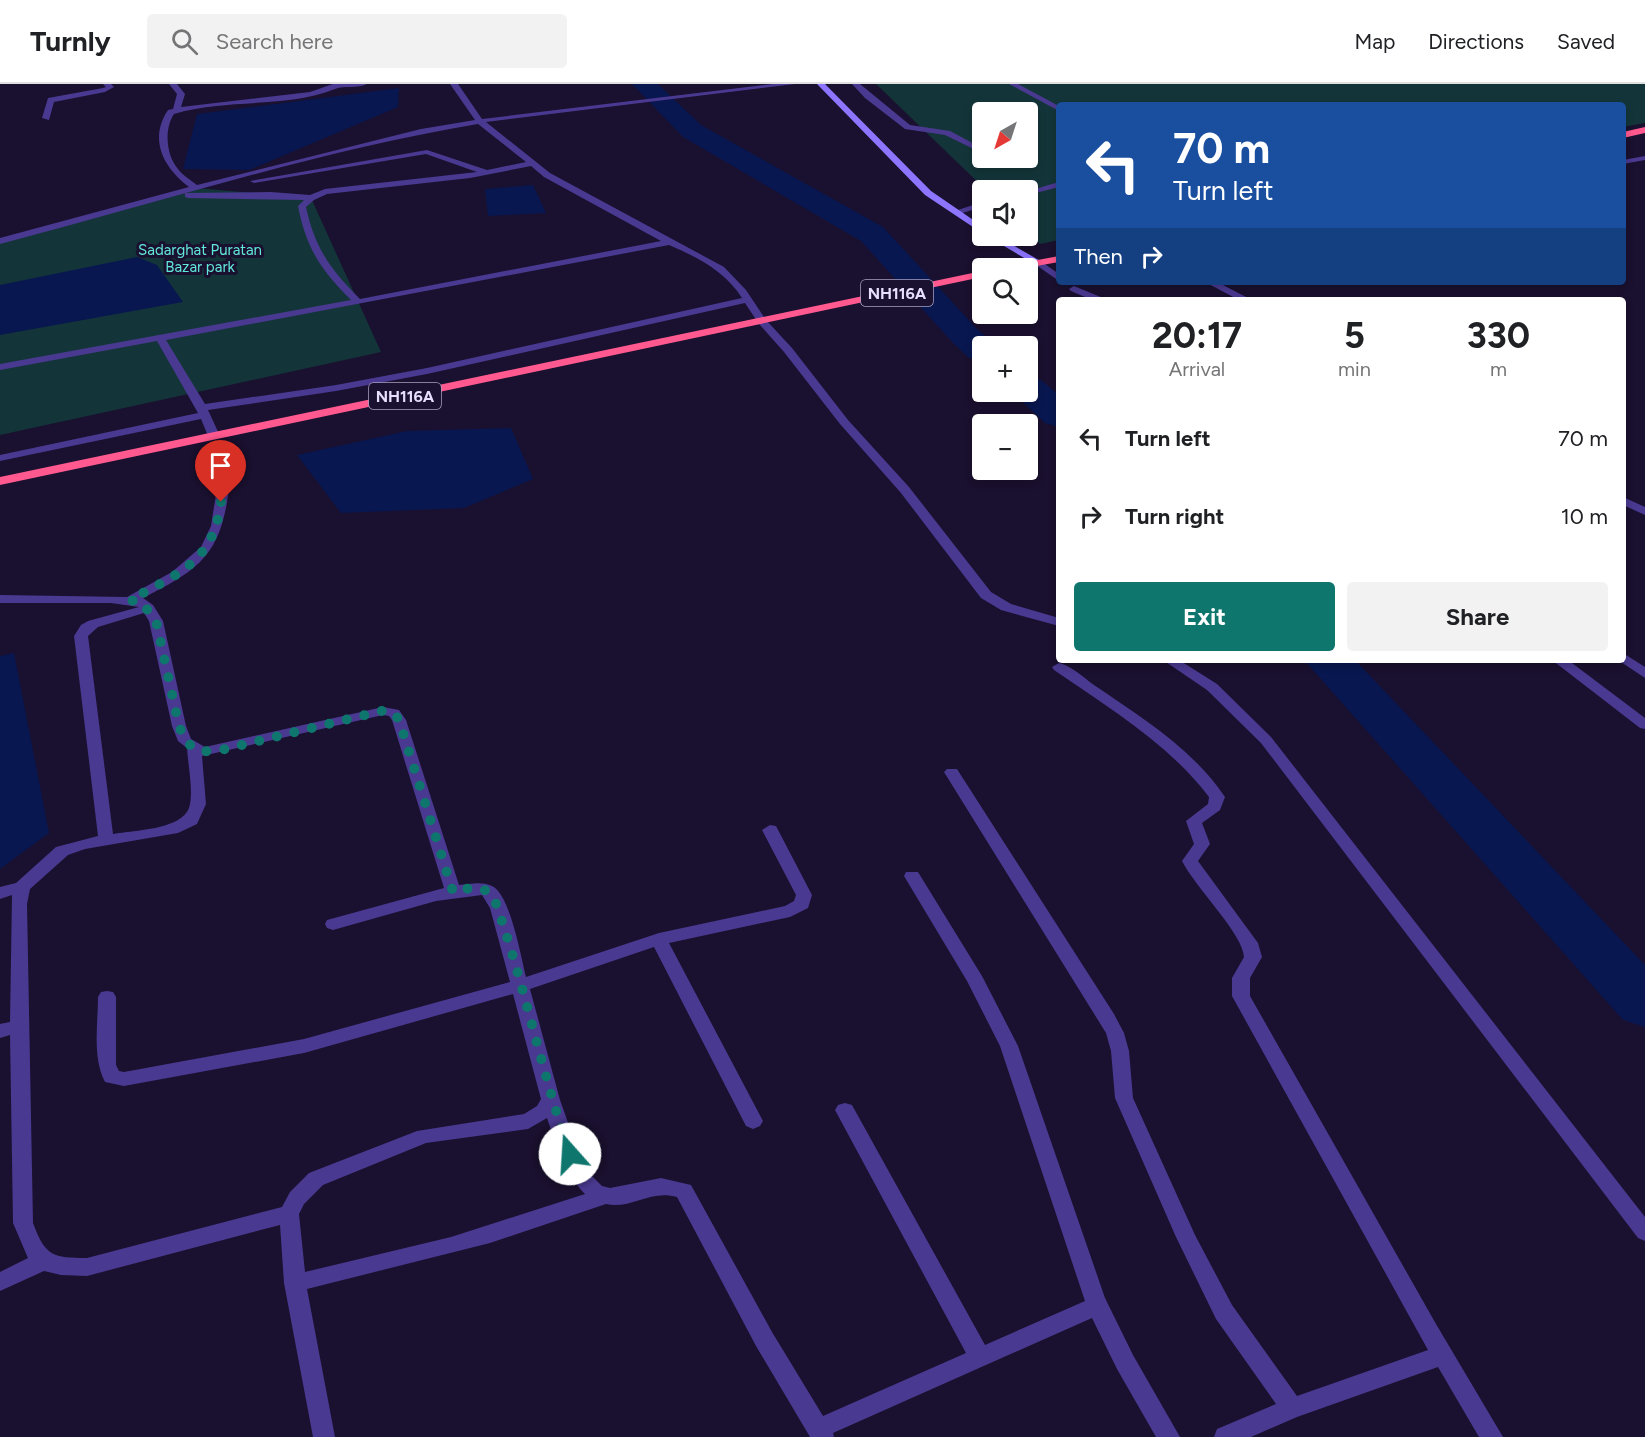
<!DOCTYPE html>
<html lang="en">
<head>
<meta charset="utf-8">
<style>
  body { margin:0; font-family:Figtree,sans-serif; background:#f2f2f2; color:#202124; height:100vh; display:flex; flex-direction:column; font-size:22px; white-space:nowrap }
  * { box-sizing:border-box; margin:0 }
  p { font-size:20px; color:#757577 }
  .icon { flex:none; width:33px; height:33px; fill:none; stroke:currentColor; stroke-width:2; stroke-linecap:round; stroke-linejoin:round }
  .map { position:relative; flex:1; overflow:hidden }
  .details { position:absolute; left:1056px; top:213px; width:570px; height:366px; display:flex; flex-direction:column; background:#fff; border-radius:6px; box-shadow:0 3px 9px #0003 }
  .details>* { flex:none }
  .guide { position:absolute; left:1056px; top:18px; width:570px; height:183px; border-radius:6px; box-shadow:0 3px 9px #0003; background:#1a4fa0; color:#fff; overflow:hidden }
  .needle { width:39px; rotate:219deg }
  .tools { position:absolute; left:972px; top:18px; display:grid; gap:12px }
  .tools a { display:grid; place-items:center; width:66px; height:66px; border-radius:6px; background:#fff; box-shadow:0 3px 9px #0003; font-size:30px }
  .pin { position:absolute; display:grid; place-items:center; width:51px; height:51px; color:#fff; margin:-62px -26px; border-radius:50% 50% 50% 0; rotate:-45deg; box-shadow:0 0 6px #0007 }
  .pin .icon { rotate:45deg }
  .me { position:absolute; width:66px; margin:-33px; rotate:341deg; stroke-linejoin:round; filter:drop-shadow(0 0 4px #0008) }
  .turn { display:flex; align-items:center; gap:21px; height:126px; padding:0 18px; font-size:27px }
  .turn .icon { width:78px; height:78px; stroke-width:2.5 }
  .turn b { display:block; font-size:42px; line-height:51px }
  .then { display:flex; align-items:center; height:57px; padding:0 18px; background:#0003; gap:12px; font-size:22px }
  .eta { display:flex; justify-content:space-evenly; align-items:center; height:102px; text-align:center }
  .eta b { font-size:36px; font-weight:700; line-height:42px }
  .primary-button { display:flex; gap:12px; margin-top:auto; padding:12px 18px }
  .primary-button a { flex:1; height:69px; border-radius:6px; background:#0f766e; color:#fff; font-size:24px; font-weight:700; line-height:69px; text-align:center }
  .primary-button a+a { background:#f2f2f2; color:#202124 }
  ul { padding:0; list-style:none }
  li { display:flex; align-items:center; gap:18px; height:78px; padding:0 18px }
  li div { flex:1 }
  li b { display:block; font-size:22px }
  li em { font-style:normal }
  header { display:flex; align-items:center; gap:36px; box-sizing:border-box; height:84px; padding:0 30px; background:#fff; border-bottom:2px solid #e0e0e0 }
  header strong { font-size:28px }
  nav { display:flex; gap:33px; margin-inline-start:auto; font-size:21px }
  .search { width:420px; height:54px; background:#f2f2f2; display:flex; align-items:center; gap:15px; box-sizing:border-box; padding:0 21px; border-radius:6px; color:#757577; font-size:22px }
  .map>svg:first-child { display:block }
  .green { fill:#133539; fill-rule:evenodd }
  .water { fill:#081750 }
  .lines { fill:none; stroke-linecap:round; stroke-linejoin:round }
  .river { fill:#081750; fill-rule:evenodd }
  .lane { fill:#4a3990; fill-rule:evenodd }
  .street { fill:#4a3990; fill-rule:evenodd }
  .secondary { fill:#8d75ff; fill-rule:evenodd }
  .highway { fill:#ff598f; fill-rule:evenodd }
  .route { stroke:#0f766e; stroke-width:10; stroke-dasharray:0 18 }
  .labels { text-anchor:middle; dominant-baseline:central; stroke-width:6; stroke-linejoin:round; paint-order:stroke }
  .far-park-label { font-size:15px; fill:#61e8db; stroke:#1a102f }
  .shield { fill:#1a102f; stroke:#aaa0c1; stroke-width:1.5 }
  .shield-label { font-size:16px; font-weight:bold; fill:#e7deff }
</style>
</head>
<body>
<header>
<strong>Turnly</strong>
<div class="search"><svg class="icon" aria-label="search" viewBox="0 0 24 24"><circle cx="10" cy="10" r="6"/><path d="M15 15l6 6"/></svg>Search here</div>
<nav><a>Map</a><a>Directions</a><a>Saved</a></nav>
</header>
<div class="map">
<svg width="1645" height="1353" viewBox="0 0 1645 1353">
  <rect width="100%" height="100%" fill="#1a102f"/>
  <path class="green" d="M876,0h769v39l-22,4v-22h-564v135l-19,4 -12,-13v-41h-42zM982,28h46v46h-46z
    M196,104l115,10 70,154 -381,83v-192z"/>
  <path class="water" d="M399,4l-1,19 -149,63 -66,-1 14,-55z
    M533,101l13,28 -58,3 -3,-27z
    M137,173l20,8 26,37 -183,33v-50z
    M511,344l22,51 -69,29 -123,5 -44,-58 110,-24z
    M14,569l35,180 -49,36v-213z"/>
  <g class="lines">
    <path class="river" d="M632,0h26l43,41 182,102 94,102 20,17h-15v15l-13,-3 -16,-15 -92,-102 -178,-104z
      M1028,293l13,3 18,15v32l-14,-4 -33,-31h16z
      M1304,576h51l290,305v62l-22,-7z"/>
    <path class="lane" d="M1205,198h12l35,18h-13z
      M1623,413l22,10v8l-22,-10z"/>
    <path class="street" d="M103,0h8l3,3 -9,5 -51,10 -5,18 -7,-2 6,-20 55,-10 3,-1z
      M169,0h8l8,10 -4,13 129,-15 23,-8h34c-10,5 -22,1 -32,5 -51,20 -109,9 -161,25 -10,15 -8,41 4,55 5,7 13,11 19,16l224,-56 54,-9 -25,-36h8l24,35 291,-35h22l-309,38 64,51 174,94 22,23 20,30 26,28 56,72 61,67 82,105 20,12 48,14v8l-58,-16 -20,-12 -80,-105 -61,-69 -56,-72 -25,-28 -14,-21 -318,71 -91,17 -128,19 12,26 -6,3 -6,-3 -7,-17 -201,42v-6l198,-42 -41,-72 -157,29v-6l351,-64c-30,-30 -45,-52 -53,-94l6,-6 -116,-2 -3,-1v-4l86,-1 39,3 15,-6 152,-17 -51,-18 -172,29 -4,-2 177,-31 60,20 39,-8 -48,-38c-162,27 -319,79 -478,120v-6l189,-51c-25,-19 -41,-47 -21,-77l5,-1 4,-15zM531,82l13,11 117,64 -301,58c-30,-30 -45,-51 -54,-92l8,-7 13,-6 143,-16zM669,161c28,12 56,26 73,53l-315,70 -91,17 -131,19 -39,-64z
      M852,0h8l50,41 40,6 32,17v5l-37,-18 -40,-6 -40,-31z
      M1009,0h9l41,22v5z
      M1645,72v4l-22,4v-4z
      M1059,98v5l-31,8v-4z
      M982,118v5l-26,8 -4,-3z
      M1039,176l20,14v7l-23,-16 -2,-2z
      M1074,202l29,12 2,2h-13l-21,-9 -2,-2z
      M223,400l6,4c-8,67 -29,81 -86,110l10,7 10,16 23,105 5,13 14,8 178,-40 16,3 7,10 53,165c10,-1 23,-4 33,1 18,8 29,71 34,91l133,-44 126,-27 9,-5 2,-6 -34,-65 8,-5 6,1 36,69 -4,13 -18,9 -121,26 94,178 -3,5 -7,3 -7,-3 -92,-179 -124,42 30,111 17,48 14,27 11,11 8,2 51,-10 30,7 81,147 51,84 143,-63 -131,-243 3,-5 7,-2 7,2 133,240 100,-44 -85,-255 -33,-65 -63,-105 2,-4h12l64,104 36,70 87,252 28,57 47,82h-24l-39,-68 -25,-51 -259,115 1,4h-24l-54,-91 -79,-149c-27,-8 -47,13 -71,7l-116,39 -183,46 28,148h-22l-29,-154 -4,-58 -193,51 -26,-1 -17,-4 -44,20v-19l28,-14 -15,-35 -3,-188 -10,3v-14l10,-2 2,-127 -12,4v-12l16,-4 40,-36 42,-11 -24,-200 7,-11 7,-4 51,-14 -28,-4h-111v-8l127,2 45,-25 29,-25 10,-21 6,-38zM144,529l5,8 23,105 6,15 9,7c1,16 6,41 3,56 -4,26 -55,26 -77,30l-25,-198 10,-9zM383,631l6,1 3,4 52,168 -117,32 -2,4 2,4 6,2 103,-29 46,-6 8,13 20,74 -206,57 -180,33 -5,-1 -3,-6v-68l-3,-5 -6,-1 -6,1 -3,5c0,27 -6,60 7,85l19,4 180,-33 209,-59 28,105 -4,7 -13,8 -107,17 -108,42 -19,19 -8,15 -195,51c-34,0 -42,-2 -54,-35l-6,-319 3,-15 38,-34 17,-6 93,-16 19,-9 9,-20 -4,-48zM547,1034c9,27 18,56 38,76l-134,43 -146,35 -6,-58 5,-10 19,-19 103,-42 102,-14z
      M1623,569l22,14v11l-27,-18h5z
      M1163,576h16l38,24 54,53 374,480v24l-7,-3 -377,-495 -54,-53z
      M1552,576h16l77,58v11l-5,-1z
      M1059,579c13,3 25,15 35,22 47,32 99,64 131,112l-5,13 -18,13 8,21 -12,17 60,82 4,14 -12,21v18l186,328 67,113h-24l-41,-70 -141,50 -46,20h-37l3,-8 59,-25 -60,-85 -40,-82 -61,-139 -4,-47 -5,-18 -162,-261 3,-3h10l157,245 10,19 5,18 4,47 62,137 37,70 65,91 131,-46 -196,-354v-18l12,-21c-1,-23 -49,-70 -62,-96l12,-17 -8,-23 22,-17 1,-7c-40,-53 -100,-89 -155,-127l-2,-3z"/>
    <path class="secondary" d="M817,0h8l106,107 51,35v7l-57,-38z
      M987,152h10l47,27 -8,2z"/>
    <path class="highway" d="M1645,43v6l-22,5v-6z
      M1059,172v6l-34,6h-21l6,-3z
      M982,187v6l-982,208v-8z"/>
  </g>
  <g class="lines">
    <path class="route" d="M221,418c-8,61 -42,71 -91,98l12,3 14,18 23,105c8,20 15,27 38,25l165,-40 12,2 5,7 54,172c17,-4 29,-9 41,6 30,84 47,172 76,256"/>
  </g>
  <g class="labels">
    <g class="far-park-label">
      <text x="200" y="166">Sadarghat Puratan<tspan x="200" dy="17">Bazar park</tspan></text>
    </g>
    <g class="shield">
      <rect x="861" y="196" width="72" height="26" rx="4.5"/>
      <rect x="369" y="299" width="72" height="26" rx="4.5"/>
    </g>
    <g class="shield-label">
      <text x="897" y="209">NH116A</text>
      <text x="405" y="312">NH116A</text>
    </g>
  </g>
</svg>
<div class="tools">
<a><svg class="needle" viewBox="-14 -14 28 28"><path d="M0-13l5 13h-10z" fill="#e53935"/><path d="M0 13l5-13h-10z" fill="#757577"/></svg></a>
<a><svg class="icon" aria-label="sound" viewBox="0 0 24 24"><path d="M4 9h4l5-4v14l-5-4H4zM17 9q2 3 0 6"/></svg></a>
<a><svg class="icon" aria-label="search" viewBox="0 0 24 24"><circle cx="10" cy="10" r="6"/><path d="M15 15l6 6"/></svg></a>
<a>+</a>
<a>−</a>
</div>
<div class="pin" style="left:221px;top:418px;background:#d93025"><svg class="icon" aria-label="arrive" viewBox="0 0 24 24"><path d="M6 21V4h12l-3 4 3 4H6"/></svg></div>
<svg class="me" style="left:570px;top:1070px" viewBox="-20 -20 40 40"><circle r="19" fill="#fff"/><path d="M0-13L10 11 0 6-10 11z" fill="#0f766e"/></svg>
<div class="guide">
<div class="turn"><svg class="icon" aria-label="left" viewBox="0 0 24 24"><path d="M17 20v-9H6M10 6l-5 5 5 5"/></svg><div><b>70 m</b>Turn left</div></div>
<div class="then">Then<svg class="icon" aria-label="right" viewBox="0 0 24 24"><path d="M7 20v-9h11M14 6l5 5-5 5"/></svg></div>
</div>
<section class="details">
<div class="eta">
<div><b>20:17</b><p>Arrival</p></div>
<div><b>5</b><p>min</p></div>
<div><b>330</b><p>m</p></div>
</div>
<ul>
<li><svg class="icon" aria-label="left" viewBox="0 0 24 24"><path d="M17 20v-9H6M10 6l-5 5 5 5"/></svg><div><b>Turn left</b></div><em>70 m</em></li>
<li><svg class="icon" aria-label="right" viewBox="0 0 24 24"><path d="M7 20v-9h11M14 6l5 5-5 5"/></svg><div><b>Turn right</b></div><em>10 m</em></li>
</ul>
<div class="primary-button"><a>Exit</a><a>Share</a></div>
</section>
</div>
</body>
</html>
